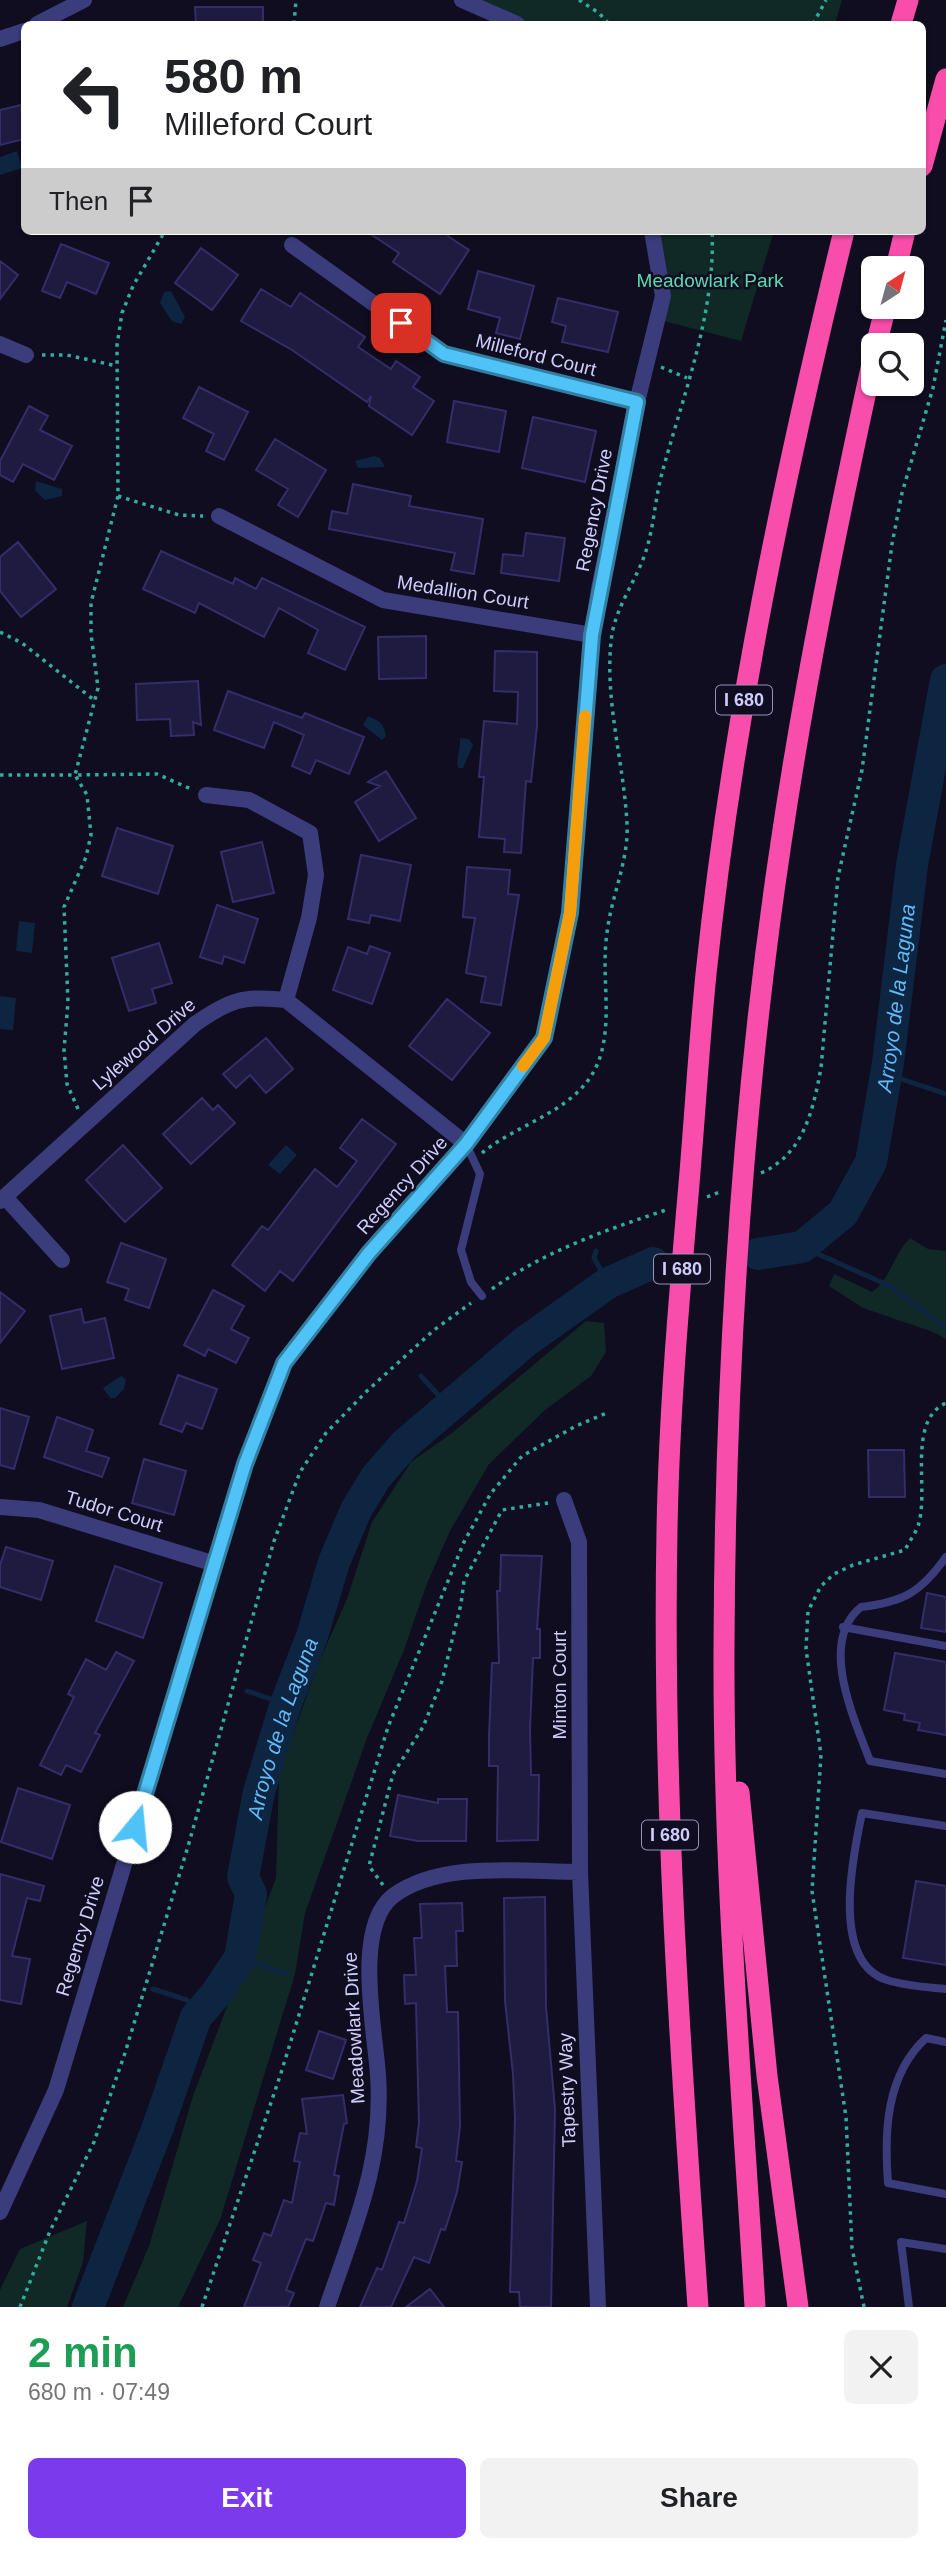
<!DOCTYPE html>
<html lang="en">
<head>
<meta charset="utf-8">
<style>
  body { margin:0; font-family:Arial,sans-serif; background:#f2f2f2; color:#202124; height:100vh; display:flex; flex-direction:column; font-size:26px; white-space:nowrap }
  * { box-sizing:border-box; margin:0 }
  p { font-size:23px; color:#757577 }
  .icon { flex:none; width:38px; height:38px; fill:none; stroke:currentColor; stroke-width:2; stroke-linecap:round; stroke-linejoin:round }
  .map { position:relative; height:2307px; overflow:hidden }
  .panel { display:flex; flex-direction:column; background:#fff; flex:1 }
  .panel>* { flex:none }
  .top-card { position:absolute; left:21px; top:21px; width:905px; height:214px; border-radius:10px; box-shadow:0 2px 5px #0004; background:#fff; color:#202124; overflow:hidden }
  .needle { width:46px; rotate:36deg }
  .buttons { position:absolute; left:861px; top:256px; display:grid; gap:14px }
  .buttons a { display:grid; place-items:center; width:63px; height:63px; border-radius:10px; background:#fff; box-shadow:0 2px 5px #0004; font-size:35px }
  .pin { position:absolute; display:grid; place-items:center; width:60px; height:60px; color:#fff; margin:-30px; border-radius:14px; box-shadow:0 4px 10px #0006 }
  .me { position:absolute; width:77px; margin:-38px; rotate:17deg; stroke-linejoin:round; filter:drop-shadow(0 0 5px #0008) }
  .turn { display:flex; align-items:center; gap:24px; height:147px; padding:0 28px; font-size:32px }
  .turn .icon { width:91px; height:91px; stroke-width:2.5 }
  .turn b { display:block; font-size:49px; line-height:60px }
  .then { display:flex; align-items:center; height:66px; padding:0 28px; background:#0003; gap:14px; font-size:26px }
  .round { display:grid; place-items:center; flex:none; width:74px; height:74px; border-radius:10px; background:#f2f2f2 }
  .headline { display:flex; align-items:center; justify-content:space-between; height:119px; padding:0 28px }
  h1 { font-size:42px; font-weight:700; line-height:52px; color:#1e9e55 }
  .button { display:flex; gap:14px; margin-top:auto; padding:14px 28px }
  .button a { flex:1; height:80px; border-radius:10px; background:#7c3aed; color:#fff; font-size:28px; font-weight:700; line-height:80px; text-align:center }
  .button a+a { background:#f2f2f2; color:#202124 }
  .map>svg:first-child { display:block }
  .green { fill:#112926 }
  .water { fill:#0e2542 }
  .lines { fill:none; stroke-linecap:round; stroke-linejoin:round }
  .stream { stroke:#0e2542; stroke-width:5 }
  .river { stroke:#0e2542; stroke-width:32 }
  .building { fill:#1f1a3f; stroke:#352d6a; stroke-width:2 }
  .path { stroke:#32ac9d; stroke-width:3.5; stroke-dasharray:3.5 5; stroke-linecap:butt }
  .lane { stroke:#3a3c7c; stroke-width:8 }
  .street { stroke:#3a3c7c; stroke-width:16 }
  .highway { stroke:#f84daa; stroke-width:21 }
  .route-casing { stroke:#337fa1; stroke-width:18 }
  .route { stroke:#4fc3f7; stroke-width:12 }
  .slow { stroke:#f59e0b; stroke-width:12 }
  .labels { text-anchor:middle; dominant-baseline:central; stroke-width:5; stroke-linejoin:round; paint-order:stroke }
  .shield { fill:#0f0d1f; stroke:#9693ba; stroke-width:2 }
  .shield-label { font-size:18px; font-weight:bold; fill:#d0cdfd }
  .park-label { font-size:19px; fill:#5dd9b2; stroke:#0f0d1f }
  .street-label { font-size:19px; fill:#d0cdfd; stroke:#0f0d1f }
  .water-label { font-size:21px; font-style:italic; fill:#60bbf9; stroke:#0f0d1f }
</style>
</head>
<body>
<div class="map">
<svg width="946" height="2307" viewBox="0 0 946 2307">
  <rect width="100%" height="100%" fill="#0f0d1f"/>
  <path class="green" d="M453,0h389l-7,24h-326z
    M658,231h116l-33,110 -81,-21z
    M910,1238l18,11 18,2v88l-13,-7 -70,-24 -34,-22 5,-12 38,18c19,-13 21,-37 38,-54z
    M586,1321l18,2 2,29 -15,24 -46,34 -56,54 -39,67 -24,55 -22,64 -37,88 -62,175 -10,61 -75,246 -42,87h-55l26,-61 44,-150 83,-218 3,-104 39,-110 29,-65 25,-77 39,-60 41,-29z
    M87,2221l-4,41 -16,45h-67v-17l20,-41z"/>
  <path class="water" d="M17,151l5,17 -22,7v-18z
    M171,291l14,26 -4,7 -9,-3 -12,-18 4,-11z
    M374,456l6,2 5,9 -27,1 -3,-7z
    M36,481l26,8v7l-17,4 -10,-10z
    M368,716c11,5 16,7 18,20l-4,4 -19,-15z
    M460,738l9,1 4,6 -10,23h-5c-2,-11 3,-19 2,-30z
    M19,921l16,2 -3,30 -16,-2z
    M0,996l16,2 -3,32 -13,-1z
    M286,1145l11,10 -17,19 -12,-9z
    M121,1376l5,3 -2,10 -9,9h-5l-7,-10z"/>
  <g class="lines">
    <path class="stream" d="M886,1074l60,20
      M802,1247l88,39 56,42
      M596,1251l-2,7 14,25
      M421,1376l29,32
      M247,1691l39,13
      M240,1958l47,16
      M153,1989l34,11 13,12"/>
    <g class="river">
      <path id="s1" d="M758,1254l44,-7 41,-34 28,-51 17,-99 24,-198 34,-185"/>
      <path id="s2" d="M88,2307l70,-180 38,-110 20,-23 24,-36 11,-64 -8,-17 16,-85 26,-86 27,-70 22,-74 22,-52 20,-33 29,-33 121,-103 82,-58 45,-20"/>
    </g>
  </g>
  <path class="building" d="M195,7h68v17h-67z
    M21,105l3,34 -24,6v-35z
    M366,231h74l29,19 -29,44 -47,-32 6,-9z
    M61,244l48,19 -13,31 -29,-12 -7,16 -18,-7z
    M201,248l37,27 -26,35 -37,-27z
    M0,261l18,14 -18,24z
    M478,271l56,15 -14,53 -24,-6 4,-15 -32,-9z
    M261,289l30,18 9,-14 65,44 -7,10 33,22 5,-8 24,16 -7,10 21,14 -22,34 -43,-29 2,-10 -4,6 -75,-52 -51,-29z
    M558,298l60,14 -10,40 -46,-10 4,-16 -14,-4z
    M199,387l49,25 -24,48 -18,-9 8,-17 -31,-16z
    M454,401l52,10 -7,41 -52,-10z
    M29,406l19,10 -8,14 32,16 -18,34 -31,-16 -10,18 -13,-7v-14z
    M533,417l63,14 -11,51 -63,-14z
    M275,439l51,31 -28,47 -20,-12 10,-16 -32,-19z
    M353,484l58,12 -2,10 74,13 -9,55 -23,-4 4,-17 -126,-24 3,-18 15,3z
    M526,533l39,5 -6,43 -58,-8 2,-19 20,2z
    M18,542l38,47 -35,28 -21,-26v-34z
    M161,551l72,33 2,-6 21,11 6,-11 103,49 -20,43 -37,-17 10,-23 -39,-22 -15,29 -65,-34 -4,10 -52,-24z
    M426,636v42l-47,1 -1,-42z
    M495,651l42,1v74l-6,56 -5,-1 -5,72 -17,-1 1,-13 -26,-2 5,-60h-5l5,-56 33,3 1,-32 -24,-1z
    M198,681l3,44 -8,-3 1,13 -23,1 -1,-17 -33,1 -1,-36z
    M228,691l74,27 3,-5 59,24 -15,37 -33,-14 -6,14 -18,-8 12,-31 -30,-13 -10,26 -50,-18z
    M386,771l30,47 -37,23 -24,-39 25,-16 -12,-4z
    M117,828l56,18 -15,48 -56,-18z
    M262,842l12,51 -41,9 -12,-50z
    M361,855l50,10 -11,56 -29,-6 -2,8 -21,-4z
    M467,867l43,3 -2,24 11,1 -18,110 -20,-3 5,-25 -20,-4 9,-55 -12,-1z
    M217,905l41,14 -14,44 -20,-7 -2,8 -22,-7z
    M159,943l13,40 -20,6 4,14 -27,8 -17,-53z
    M370,946l20,7 -18,51 -39,-14 15,-43 19,7z
    M447,999l43,34 -38,47 -43,-34z
    M266,1038l27,31 -27,24 -16,-18 -14,13 -13,-14z
    M202,1098l11,12 5,-5 17,18 -44,41 -28,-30z
    M362,1119l34,25 -103,137 -13,-10 -15,20 -33,-26 30,-39 6,4 47,-61 22,18 20,-26 -17,-13z
    M123,1145l39,43 -37,34 -39,-42z
    M121,1243l45,16 -17,49 -24,-8 4,-11 -22,-7z
    M213,1290l31,16 -13,23 18,9 -13,25 -28,-14 -3,7 -21,-11z
    M0,1292l25,19 -25,32z
    M81,1309l3,14 21,-5 9,40 -52,11 -12,-53z
    M178,1375l39,14 -15,40 -16,-6 -4,9 -22,-8z
    M0,1408l29,9 -15,52 -14,-4z
    M57,1417l36,13 -7,21 23,7 -7,19 -58,-20z
    M868,1450h36l1,47h-36z
    M144,1459l42,12 -12,44 -42,-12z
    M6,1547l47,14 -12,39 -41,-13v-22z
    M501,1555l41,1 -5,73h3v29h-7l-3,71 1,46h8l-1,65 -41,1 1,-75h-9v-29l3,-74h7l-2,-72h3z
    M115,1566l47,17 -19,55 -47,-17z
    M927,1593l19,4v35l-25,-4z
    M116,1652l18,9 -39,72 5,2 -19,37 -15,-7 -5,10 -21,-10 34,-68 -6,-3 18,-35 20,11z
    M895,1653l51,9v73l-28,-5 2,-7 -16,-3 1,-6 -21,-4z
    M18,1788l52,17 -18,54 -51,-17z
    M398,1795l40,8v-4h29l-1,42h-48l-28,-5z
    M0,1874l44,12 -4,15 -13,-3 -15,58 18,3 -9,45 -21,-4z
    M916,1881l30,5v79l-43,-7z
    M545,1897l1,110 9,102 -4,198h-31l-1,-15h-9l5,-174 -2,-44 -8,-73 -1,-103z
    M462,1903l1,28h-7l1,35h-12l2,46h11l2,114 -4,35 6,1 -5,30 -12,38 -4,-1 -12,34 -15,-6 -23,50h-31l17,-39 5,2 17,-48 5,1 13,-42 5,-33 -6,-1 3,-24 -3,-120 -11,1 -1,-29h12l-2,-37h8l-2,-34z
    M319,2031l27,9 -13,39 -27,-9z
    M343,2095l4,28 -3,1 -10,51 5,1 -5,29 -8,-2 -13,38 -7,-2 -20,51 8,3 -6,14h-44l17,-44 -8,-3 11,-27 7,3 13,-36 8,3 8,-41 -6,-1 6,-28 7,1 -5,-35z
    M430,2289l14,18h-38z"/>
  <g class="lines">
    <path class="path" d="M579,0l20,13 10,11
      M294,24l2,-24
      M813,24l13,-24
      M42,355h25l50,11
      M661,367l26,11
      M118,496l61,19 24,1
      M0,632l22,11 72,57
      M0,775h75l23,-87 -7,-54v-31l27,-107 -1,-151 5,-32 11,-27 32,-55
      M78,1109l-11,-25 -3,-34 4,-48 -4,-95 22,-50 5,-22 -4,-40 -12,-20 82,-1 34,15
      M482,1153c40,-33 103,-43 119,-99 11,-39 0,-81 6,-121 4,-36 22,-73 20,-109 -3,-62 -24,-128 -15,-190 5,-29 25,-55 34,-83 8,-25 9,-52 16,-78 21,-77 54,-162 50,-242
      M761,1173c43,-19 52,-63 60,-105l17,-191 24,-107 30,-226 10,-51 31,-105 13,-68
      M707,1197l15,-6
      M492,1289c52,-38 117,-60 177,-80
      M383,1885l-14,-19 24,-92 30,-47 19,-46 19,-77 3,-23 38,-71 46,-7
      M20,2307l30,-76 44,-89 31,-89 64,-210 85,-302 26,-69 26,-39 41,-42 67,-61 37,-27
      M202,2307l79,-234 107,-346 76,-185 27,-49 31,-37 54,-30 33,-14
      M864,2307l-12,-59 -6,-131 -34,-226 9,-136 -15,-106 2,-38 13,-25 13,-12 19,-9 52,-15c4,-8 10,-16 13,-24 12,-35 -12,-105 28,-123"/>
    <path class="lane" d="M466,1144l14,30 -19,76 10,32 11,14
      M946,1557c-25,35 -42,45 -85,50 -43,35 -7,111 9,154l76,13
      M843,1627l103,19
      M946,1826l-84,-13c-9,42 -32,149 25,167 18,6 40,7 59,9
      M946,2042l-20,-4c-40,37 -42,94 -38,145l58,11
      M909,2307l-8,-65 45,7"/>
    <path class="street" d="M462,0l55,24
      M37,24l47,-24
      M0,39l24,-8
      M292,245l152,109 193,48
      M0,344l26,11
      M219,516l164,84 209,35
      M206,795l43,5 61,33 6,42 -7,43 -23,82
      M5,1197l57,63
      M0,1201l195,-177c34,-24 49,-29 91,-24l180,144
      M564,1500l15,42 1,330 18,435
      M0,1507l39,3 176,54
      M0,2212l56,-122 189,-627 39,-100 85,-110 97,-109 78,-106 26,-125 22,-278 7,-46 38,-187 26,-106 -11,-65
      M327,2307c27,-80 57,-145 51,-232 -3,-45 -25,-148 15,-179 48,-36 130,-24 187,-24"/>
    <path class="highway" d="M901,24l7,-24
      M922,166l24,-87
      M896,268l9,-37
      M876,345l10,-39
      M739,1792l28,284 31,231
      M698,2307c-18,-259 -36,-517 -31,-777 2,-116 12,-231 22,-346 6,-70 10,-140 17,-210 26,-251 78,-498 138,-743
      M755,2307c-13,-219 -32,-439 -31,-659 1,-268 17,-540 57,-805 24,-163 57,-323 92,-484"/>
  </g>
  <g class="lines">
    <defs>
      <path id="route" d="M135,1827l110,-363 39,-101 85,-110 97,-109 78,-106 26,-125 22,-278 45,-233 -193,-48 -43,-31"/>
    </defs>
    <use href="#route" class="route-casing"/>
    <use href="#route" class="route"/>
    <path class="slow" d="M523,1066l21,-28 26,-125 15,-197"/>
  </g>
  <g class="labels">
    <g class="shield">
      <rect x="716" y="685.5" width="56" height="29" rx="5"/>
      <rect x="654" y="1254.5" width="56" height="29" rx="5"/>
      <rect x="642" y="1820.5" width="56" height="29" rx="5"/>
    </g>
    <g class="shield-label">
      <text x="744" y="700">I 680</text>
      <text x="682" y="1269">I 680</text>
      <text x="670" y="1835">I 680</text>
    </g>
    <g class="park-label">
      <text x="710" y="280">Meadowlark Park</text>
    </g>
    <g class="street-label">
      <text transform="translate(536 355) rotate(14)">Milleford Court</text>
      <text transform="translate(594 510) rotate(-79)">Regency Drive</text>
      <text transform="translate(463 592) rotate(9)">Medallion Court</text>
      <text transform="translate(144 1044) rotate(-41)">Lylewood Drive</text>
      <text transform="translate(402 1185) rotate(-48)">Regency Drive</text>
      <text transform="translate(114 1511) rotate(17)">Tudor Court</text>
      <text transform="translate(559 1685) rotate(-90)">Minton Court</text>
      <text transform="translate(80 1936) rotate(-73)">Regency Drive</text>
      <text transform="translate(354 2028) rotate(-93)">Meadowlark Drive</text>
      <text transform="translate(567 2090) rotate(-92)">Tapestry Way</text>
    </g>
    <g class="water-label">
      <text stroke="none"><textPath href="#s1" startOffset="322">Arroyo de la Laguna</textPath></text>
      <text stroke="none"><textPath href="#s2" startOffset="621">Arroyo de la Laguna</textPath></text>
    </g>
  </g>
</svg>
<div class="buttons">
<a><svg class="needle" viewBox="-14 -14 28 28"><path d="M0-13l5 13h-10z" fill="#e53935"/><path d="M0 13l5-13h-10z" fill="#757577"/></svg></a>
<a><svg class="icon" aria-label="search" viewBox="0 0 24 24"><circle cx="10" cy="10" r="6"/><path d="M15 15l6 6"/></svg></a>
</div>
<div class="pin" style="left:401px;top:323px;background:#d93025"><svg class="icon" aria-label="arrive" viewBox="0 0 24 24"><path d="M6 21V4h12l-3 4 3 4H6"/></svg></div>
<svg class="me" style="left:135px;top:1827px" viewBox="-20 -20 40 40"><circle r="19" fill="#fff"/><path d="M0-13L10 11 0 6-10 11z" fill="#4fc3f7"/></svg>
<div class="top-card">
<div class="turn"><svg class="icon" aria-label="left" viewBox="0 0 24 24"><path d="M17 20v-9H6M10 6l-5 5 5 5"/></svg><div><b>580 m</b>Milleford Court</div></div>
<div class="then">Then<svg class="icon" aria-label="arrive" viewBox="0 0 24 24"><path d="M6 21V4h12l-3 4 3 4H6"/></svg></div>
</div>
</div>
<section class="panel">
<div class="headline"><div><h1>2 min</h1><p>680 m · 07:49</p></div><a class="round"><svg class="icon" aria-label="close" viewBox="0 0 24 24"><path d="M6 6l12 12M18 6L6 18"/></svg></a></div>
<div class="button"><a>Exit</a><a>Share</a></div>
</section>
</body>
</html>
